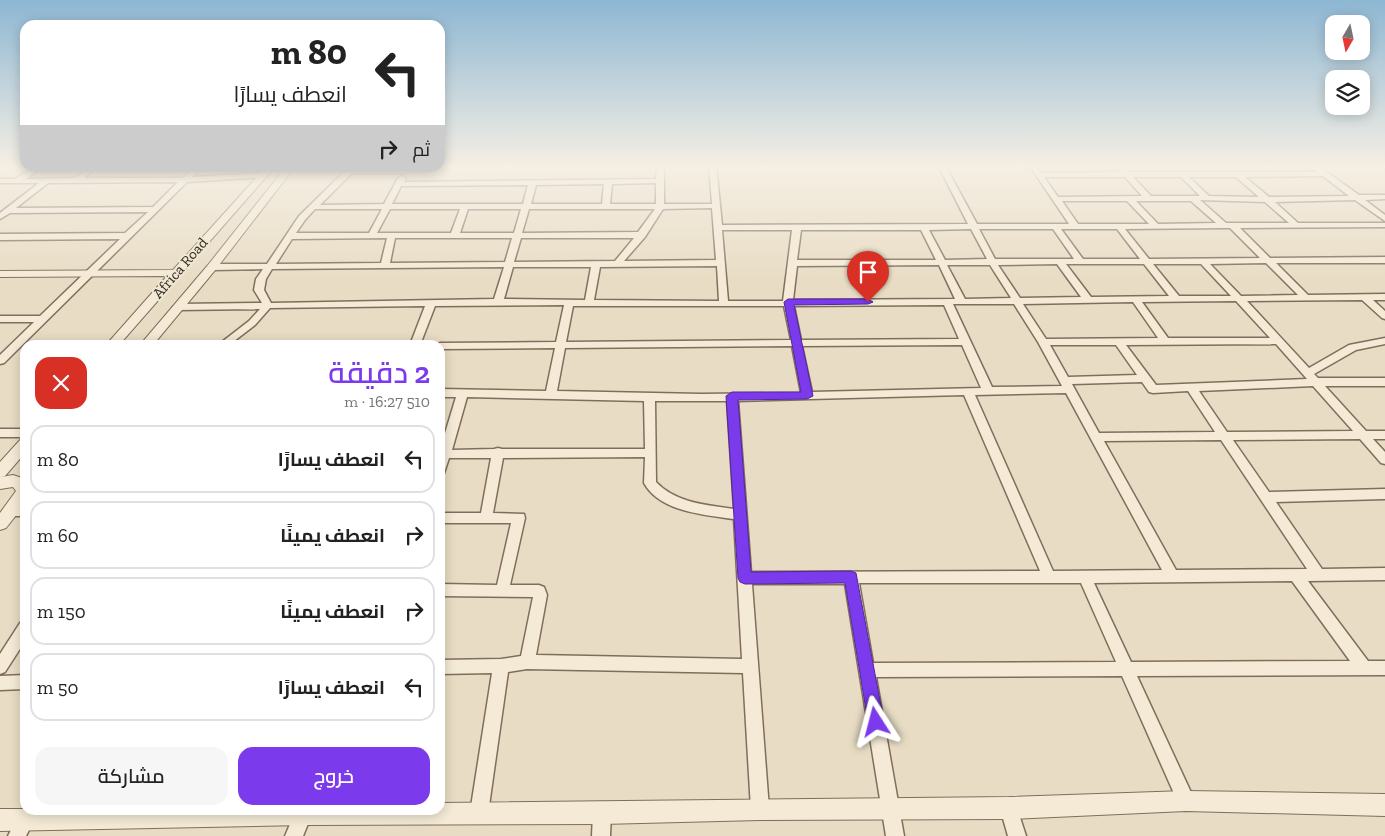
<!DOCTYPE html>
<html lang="ar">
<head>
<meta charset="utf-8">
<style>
  body { margin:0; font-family:"Zilla Slab",Cairo,serif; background:#f6f6f6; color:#222; direction:rtl; height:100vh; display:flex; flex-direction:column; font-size:19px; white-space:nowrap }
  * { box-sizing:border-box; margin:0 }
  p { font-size:16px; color:#767676 }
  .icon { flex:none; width:28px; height:28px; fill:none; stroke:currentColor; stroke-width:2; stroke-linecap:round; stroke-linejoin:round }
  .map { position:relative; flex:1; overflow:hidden; direction:ltr }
  .panel { position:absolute; left:20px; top:340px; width:425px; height:475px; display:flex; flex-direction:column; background:#fff; border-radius:15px; box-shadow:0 2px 12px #0003; direction:rtl }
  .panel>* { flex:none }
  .top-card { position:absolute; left:20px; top:20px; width:425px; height:152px; border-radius:15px; box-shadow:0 2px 12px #0003; direction:rtl; background:#fff; color:#222; overflow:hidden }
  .needle { width:32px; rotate:189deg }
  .buttons { position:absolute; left:1325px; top:15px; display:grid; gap:10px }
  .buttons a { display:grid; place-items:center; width:45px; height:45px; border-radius:10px; background:#fff; box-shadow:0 2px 12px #0003; font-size:25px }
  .pin { position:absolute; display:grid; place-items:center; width:42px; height:42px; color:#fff; margin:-51px -21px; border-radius:50% 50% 50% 0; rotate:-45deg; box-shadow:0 0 5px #0007 }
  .pin .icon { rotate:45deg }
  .me { position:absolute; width:55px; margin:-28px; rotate:351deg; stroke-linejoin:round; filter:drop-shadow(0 0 4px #0008) }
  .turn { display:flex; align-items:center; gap:18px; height:105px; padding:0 15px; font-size:22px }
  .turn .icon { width:65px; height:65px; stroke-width:2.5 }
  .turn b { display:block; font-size:35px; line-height:42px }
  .then { display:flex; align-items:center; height:48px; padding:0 15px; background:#0003; gap:10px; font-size:19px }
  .round { display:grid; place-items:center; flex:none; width:52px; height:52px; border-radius:15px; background:#f6f6f6 }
  .summary { display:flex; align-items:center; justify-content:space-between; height:85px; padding:0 15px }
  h1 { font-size:30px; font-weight:600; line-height:38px; color:#7c3aed }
  .primary-button { display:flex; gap:10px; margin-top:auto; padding:10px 15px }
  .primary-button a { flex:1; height:58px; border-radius:15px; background:#7c3aed; color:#fff; font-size:20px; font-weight:600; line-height:58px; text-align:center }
  .primary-button a+a { background:#f6f6f6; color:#222 }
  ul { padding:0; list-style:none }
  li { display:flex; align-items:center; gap:15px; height:68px; margin:0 10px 8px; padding:0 5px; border:2px solid #e0e0e0; border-radius:15px }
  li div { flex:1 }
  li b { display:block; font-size:19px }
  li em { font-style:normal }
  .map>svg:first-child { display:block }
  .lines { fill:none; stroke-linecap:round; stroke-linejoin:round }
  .minor-casing { stroke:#806e5d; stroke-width:3 }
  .tertiary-casing { stroke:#806e5d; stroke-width:2 }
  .minor { fill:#f4ead6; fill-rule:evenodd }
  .tertiary { fill:#f4ead6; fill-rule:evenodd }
  .route { fill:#7c3aed; stroke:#51269a }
  .labels { text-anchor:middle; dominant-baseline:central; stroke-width:4; stroke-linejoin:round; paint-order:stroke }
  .far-street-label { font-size:15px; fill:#32271f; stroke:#f0e7d3 }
</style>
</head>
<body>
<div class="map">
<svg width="1385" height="836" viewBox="0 0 1385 836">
  <rect width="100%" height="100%" fill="#e8dcc4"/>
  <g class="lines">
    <defs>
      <path id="minor" d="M657,165h7v39h48l-3,-39h7l6,60 246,-1 -30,-59h7l32,59h92l-40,-59h6l6,8 80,-1 -6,-7h7l7,7h188l-8,-7h8l42,30h26v4l-20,1 20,15v6l-30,-21 -80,2 23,21h87v4l-145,1 30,30 115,-1v6h-109l32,32 77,-1v6h-12l12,11v8l-3,-1 -20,-18 -115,1 62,67 40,-23 36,-7v6l-29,6 -42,24 4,4h67v8h-60l41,45h19v8h-12l12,13v12l-4,-1 -21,-24 -127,1 36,52 116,-3v10l-109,3 46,67 63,-1v12l-77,1 60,80h17v14l-248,1 58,125 -3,6 -6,3 -6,-3 -58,-131 -246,1 28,159h-18l-41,-252h-93l17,225 -3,6 -6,3 -6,-3 -3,-6 -8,-136 -216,-4 -19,3 -20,141 -3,6 -6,3 -6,-3 -3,-6 22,-140 -52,1v-14l61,-1 20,-3 12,-59 -93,-1v-12l57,1 14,-62h-71v-10h41l10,-55h-42l-5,15 -4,1v-24l16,-53h-16v-8l106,2 9,-43 -115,1v-4h-4l4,-2 116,-1 8,-37 -129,1 -15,39h-10l15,-39 -155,2 -15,17 -26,20h-11l31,-24 11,-12 -82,1 -5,-3 5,-3 84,-1 -8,-13 2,-11 7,-10 -51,1 -4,-3 4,-3h55l32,-48 48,-47h59l4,2 -4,2h-54l-32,32 64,-1 14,-26 4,-2 4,2 -2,4 252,-3zM1323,176l26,20 -80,1 -24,-20zM1044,177h81l17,19 -84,1zM1133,177h48l19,19h-49zM1189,177h47l23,20 -50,-1zM656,183v21h-46l2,-20zM604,184l-2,20h-71l5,-19zM528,185l-5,19h-131l9,-18zM1200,200l65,2 24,21h-63zM1062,201h65l22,23h-71zM1136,201h55l25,22 -58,1zM712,208l4,52 -92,1 21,-24 18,-28zM315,209h67l-13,24h-73l9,-13zM390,209h70l-9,24h-74zM468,209h53l-7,24h-54zM529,209h126l-17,23 -116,1zM1224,228h6l30,30 -111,1 -24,-30zM971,229l16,30 -42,1 -16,-30zM979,229h74l21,30h-79zM1061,229h56l23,30h-57zM722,230h70l-9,71h-55zM801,230h120l15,30h-139zM387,238l-6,25 -105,1 16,-25zM395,238h117l-7,24 -115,1zM521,238h113l-19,23 -101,1zM1266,263l32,32 -57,1 -31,-32zM1057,264l24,33 -61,1 -22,-33zM1066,264h78l25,32 -78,1zM1153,264h48l30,32h-52zM939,265l16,34 -162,1 4,-34zM947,265h43l21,33 -46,1zM717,266l2,35 -125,-1 6,-33zM504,267l-10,32 -223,4 -7,-13 2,-11 6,-10zM513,267h78l-6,33 -81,-1zM1236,301l34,37h-102l-26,-36zM1133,302l25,36 -112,1 -23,-35zM953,304h61l24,38 24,44 -70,1zM944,305l15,34 -158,1 -7,-34zM573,306h211l7,34 -225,2zM1276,344l31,35 -151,6 -30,-40zM962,345l19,43 -169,4 -10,-46zM1050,345h66l21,30 -69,2zM792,346l9,47 -100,1 -144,-3 8,-43zM1142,382l7,10 4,1 35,-2 27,41 -116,1 -27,-49zM1313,386l40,45 -126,1 -28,-41zM1066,393l96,177 -109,1 -78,-176zM964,395l76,176 -289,1 -13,-171zM467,397l177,4 1,48h-143l-4,-1 -4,1 -42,1zM655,401h72l7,108c-27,-4 -58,-6 -78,-27zM1221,440l86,129 -131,1 -72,-129zM645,457l-1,26c16,29 61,32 90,36l8,140 -206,-4 11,-60 -3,-8 -5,-2h-29l15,-67 -1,-4 -31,-1 10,-55zM1292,581l58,80 -219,1 -37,-79zM859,583h222l35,79 -243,1z
        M33,168h8l-15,11 49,-1 13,-10h8l-12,10h99l10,-10h8l-9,9 70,-4 4,2 -4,2 -75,5 -183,181 -4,1v-9l34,-33h-34v-6h40l80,-77 -120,1v-6l125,-1 23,-21 -138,1 -10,6v-6l39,-30h-39v-4h15zM178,182l-25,25 -137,1 32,-25z
        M0,429h25v8h-25z
        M25,506v10h-19l-2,-4 2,-4z
        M25,622v19l-20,31 -5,2v-20l20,-31z
        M25,675v14l-25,1v-14z
        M1009,799l6,3 11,34h-18l-8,-28 3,-6z
        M602,804l6,3 3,6 -1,23h-18l1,-23 3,-6z
        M296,810h14l2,4 -9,22h-18z
        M25,811l6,3 3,6 -8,16h-18l11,-22z"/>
      <path id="tertiary" d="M265,168h9l-155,177h-13l61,-69 -167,1v-6l173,-1z
        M285,168h9l-78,101 -63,76h-13l68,-80z
        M25,439v14l-20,23 -4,1 12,-2 12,4v25l-19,24 -6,2v-17l16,-22 -3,-4 -13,2v-27l20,-22z
        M1186,791l199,3v22l-199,-5 -177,8 -249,1 -158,4 -299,1 -303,6v-22l440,1v-7l569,-6z"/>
    </defs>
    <use href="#minor" class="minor-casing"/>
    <use href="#tertiary" class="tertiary-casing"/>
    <use href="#minor" class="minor"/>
    <use href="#tertiary" class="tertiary"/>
  </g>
  <linearGradient id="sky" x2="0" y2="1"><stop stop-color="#8db7d3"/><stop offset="0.59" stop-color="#f5efe4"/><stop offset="1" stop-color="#f5efe4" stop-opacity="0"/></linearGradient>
  <rect width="1385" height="282" fill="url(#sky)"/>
  <path class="route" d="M788,299h80l5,3 -5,2 -74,1 19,91 -6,3 -69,1 13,172 100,-1 5,2 28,149 -3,6 -5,2 -6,-2 -2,-6 -23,-139 -100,1 -5,-2 -2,-4 -12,-182 6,-4h69l-17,-90z"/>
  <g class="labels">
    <g class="far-street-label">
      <text transform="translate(180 268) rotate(-49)">Africa Road</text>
    </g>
  </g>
</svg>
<div class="buttons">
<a><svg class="needle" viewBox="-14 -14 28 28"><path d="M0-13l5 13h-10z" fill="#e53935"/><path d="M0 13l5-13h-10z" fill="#767676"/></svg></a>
<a><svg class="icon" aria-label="layers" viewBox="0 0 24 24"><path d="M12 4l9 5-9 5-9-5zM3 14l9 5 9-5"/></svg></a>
</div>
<div class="pin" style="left:868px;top:302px;background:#d93025"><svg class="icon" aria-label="arrive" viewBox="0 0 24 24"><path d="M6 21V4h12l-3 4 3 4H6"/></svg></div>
<svg class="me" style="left:876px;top:722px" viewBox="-20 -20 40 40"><path d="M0-17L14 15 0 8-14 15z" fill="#7c3aed" stroke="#fff" stroke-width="4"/></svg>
<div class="top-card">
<div class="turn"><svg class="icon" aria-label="left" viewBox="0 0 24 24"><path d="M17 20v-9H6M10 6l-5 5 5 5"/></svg><div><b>80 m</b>انعطف يسارًا</div></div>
<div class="then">ثم<svg class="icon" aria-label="right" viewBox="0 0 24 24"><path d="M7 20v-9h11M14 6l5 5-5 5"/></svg></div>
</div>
<section class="panel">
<div class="summary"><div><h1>2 دقيقة</h1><p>510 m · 16:27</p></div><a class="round" style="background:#d93025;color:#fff"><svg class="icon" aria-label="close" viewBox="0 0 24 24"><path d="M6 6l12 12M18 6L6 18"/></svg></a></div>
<ul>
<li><svg class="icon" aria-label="left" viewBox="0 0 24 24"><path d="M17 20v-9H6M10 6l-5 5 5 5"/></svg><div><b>انعطف يسارًا</b></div><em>80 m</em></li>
<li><svg class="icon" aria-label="right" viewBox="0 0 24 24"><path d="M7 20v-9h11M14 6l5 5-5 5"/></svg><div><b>انعطف يمينًا</b></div><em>60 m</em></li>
<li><svg class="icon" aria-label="right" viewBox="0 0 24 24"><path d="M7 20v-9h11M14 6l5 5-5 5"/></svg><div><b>انعطف يمينًا</b></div><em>150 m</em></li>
<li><svg class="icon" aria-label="left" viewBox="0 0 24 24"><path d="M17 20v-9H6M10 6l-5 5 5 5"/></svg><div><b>انعطف يسارًا</b></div><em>50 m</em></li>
</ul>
<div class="primary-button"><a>خروج</a><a>مشاركة</a></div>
</section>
</div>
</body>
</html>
